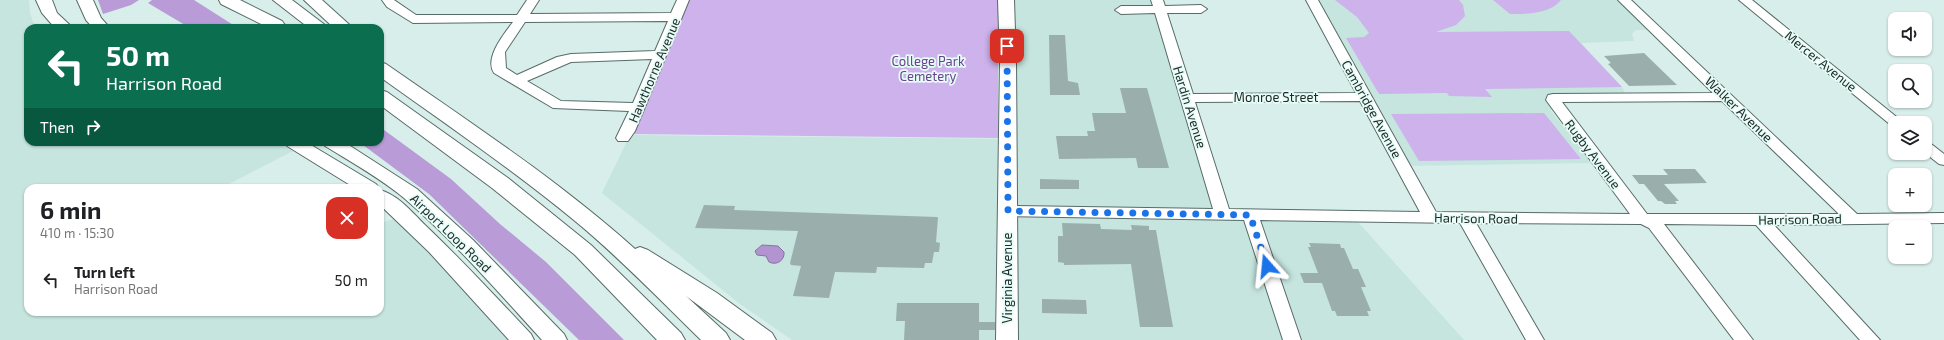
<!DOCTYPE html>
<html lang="en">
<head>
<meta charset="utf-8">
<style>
  body { margin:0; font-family:"Exo 2",sans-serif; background:#f6f6f6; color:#202124; height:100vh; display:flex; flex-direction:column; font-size:15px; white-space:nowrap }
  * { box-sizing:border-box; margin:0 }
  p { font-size:13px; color:#757577 }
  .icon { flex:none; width:22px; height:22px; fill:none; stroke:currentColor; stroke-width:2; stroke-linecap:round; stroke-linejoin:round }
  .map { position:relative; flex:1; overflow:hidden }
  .sheet { position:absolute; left:24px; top:184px; width:360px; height:132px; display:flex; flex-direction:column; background:#fff; border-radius:12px; box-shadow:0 1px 3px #0004 }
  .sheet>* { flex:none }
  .banner { position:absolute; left:24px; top:24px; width:360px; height:122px; border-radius:12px; box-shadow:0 1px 3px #0004; background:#0b6e4f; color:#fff; overflow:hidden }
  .controls { position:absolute; left:1888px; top:12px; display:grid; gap:8px }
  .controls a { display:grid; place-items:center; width:44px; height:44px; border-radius:8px; background:#fff; box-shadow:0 1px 3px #0004; font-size:20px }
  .pin { position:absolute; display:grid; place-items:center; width:34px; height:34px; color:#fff; margin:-17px; border-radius:8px; box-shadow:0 2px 6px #0006 }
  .me { position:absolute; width:44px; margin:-22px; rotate:342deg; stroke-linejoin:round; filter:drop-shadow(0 0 3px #0008) }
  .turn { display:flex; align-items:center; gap:14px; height:84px; padding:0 16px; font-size:18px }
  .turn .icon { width:52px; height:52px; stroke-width:2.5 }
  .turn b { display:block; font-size:28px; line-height:34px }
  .then { display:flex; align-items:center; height:38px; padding:0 16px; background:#0003; gap:8px; font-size:15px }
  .round { display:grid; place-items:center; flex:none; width:42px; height:42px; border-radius:12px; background:#f6f6f6 }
  .head { display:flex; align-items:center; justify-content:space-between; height:68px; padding:0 16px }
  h1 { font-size:24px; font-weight:700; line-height:30px }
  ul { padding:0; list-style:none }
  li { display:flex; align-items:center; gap:12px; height:56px; padding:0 16px }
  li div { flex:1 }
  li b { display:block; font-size:15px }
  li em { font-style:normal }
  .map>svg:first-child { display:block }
  .built { fill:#c5e5de }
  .green { fill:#ceb2ec }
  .forest { fill:#b89bd7 }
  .water { fill:#b294d1; stroke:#87749f }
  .building { fill:#9aafab }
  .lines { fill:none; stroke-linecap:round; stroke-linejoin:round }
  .minor-casing { stroke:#576b67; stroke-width:2 }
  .major-casing { stroke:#576b67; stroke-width:2 }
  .highway-casing { stroke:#576b67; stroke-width:2 }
  .minor { fill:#fff; fill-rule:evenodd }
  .major { fill:#fff; fill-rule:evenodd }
  .highway { fill:#fff; fill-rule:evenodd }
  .route { stroke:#1a73e8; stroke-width:7; stroke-dasharray:0 12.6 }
  .labels { text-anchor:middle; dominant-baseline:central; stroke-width:3.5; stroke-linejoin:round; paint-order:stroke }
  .park-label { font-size:13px; fill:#69428c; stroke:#e5fcf7 }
  .street-label { font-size:13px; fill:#222a29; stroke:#e5fcf7 }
</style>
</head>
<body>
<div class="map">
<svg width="1944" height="340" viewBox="0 0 1944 340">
  <rect width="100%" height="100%" fill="#d8eeea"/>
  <path class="built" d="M0,0h29l1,13 3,9 6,6h-11v114h248l17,9 -68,35v2h-197v124h352v-89l14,-4 67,66 50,55h-511z
    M1007,0h146l69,211 136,11 106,118h-672l-52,-36 -138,-111 28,-58 384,4z
    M1312,0h312l31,30h-19l-4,4 2,7 -53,2 41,44 4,9 -73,4 -2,11 41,52 -188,3z"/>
  <path class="green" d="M687,0h311v138l-368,-4z
    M1335,0h124l4,5 2,11 -9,9 -20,7 133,-1 53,56 -137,2 7,8 -43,-1 -2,-3 -68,1 -33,-56 18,-1 5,-4 -12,-16z
    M1493,0h68c-11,14 -34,14 -51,14z
    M1544,113l37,46 -162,2 -28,-47z"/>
  <path class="forest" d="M98,0h41l-8,5 -28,9z
    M152,0h42l44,28h-48l-42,-25z
    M380,127l71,52 49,45 46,38 78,78h-45l-150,-146 -70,-52h21z"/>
  <path class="water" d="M762,245l16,1 6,6c1,8 -7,14 -15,10l-3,-6 -9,-1 -2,-4z"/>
  <path class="building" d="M1049,35h16l3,46 10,2 2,12h-30z
    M1644,53l33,32 -48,1 -21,-22 3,-1 -7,-7z
    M1120,88h27l22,80h-31l-2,-10 -77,1 -3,-23h32l-1,-5h8l-3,-18h34z
    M1663,169h32l12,14 -43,1 15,17h-4l2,3h-12l-4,-3h-3l-14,-17h-5l-7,-9h36z
    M1040,179l39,1v9h-39z
    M704,205l31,1 -1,4 203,7 1,1 -2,24 4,1 -1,9h-5l-2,11h-7l-1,5 -47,-1 -1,6 -41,-1 -6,26 -36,-2 8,-30 -10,-1 -1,-2 8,-32 -103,-3z
    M1062,223l38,1 1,5 31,1 -1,-5 18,1v4h7l17,97h-33l-9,-63 -67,1v-2l-6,-1v-26h5z
    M1309,243l31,1 1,4h3l9,21h5l8,18h-5l10,24h-4l2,5h-32l-2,-5h-3l-10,-28h-18l-4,-10h18l-10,-26h3z
    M1042,299l44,1 1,14 -45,-1z
    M897,303h82v19h16v8h-16v10h-75l1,-19h-9z"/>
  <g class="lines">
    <defs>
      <path id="minor" d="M382,0h12l22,15h101l10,-15h12l-9,14 141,-1 6,-13h12l-54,131 -7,10h-10l-2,-3 13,-27 -76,-3 -59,-35c-10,-15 10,-39 19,-51l-100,1 -26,-16zM668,21l-13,30 -84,3 -14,3 -40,18 -11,-7 -1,-16 20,-30zM652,59l-19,44 -72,-2 -34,-20 44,-19z
        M1151,0h12l2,6 36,-1 6,4 -6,4h-34l26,81 163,-1 -50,-93h12l118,212 194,2 -84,-114 2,-5 5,-1 160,-1 -95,-93h13l226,214 87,-1v10l-170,2 106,115h-20l-104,-115 -92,-1 89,116h-19l-85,-112 -8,-4 -165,-1 68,117h-18l-66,-117 -200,-3 41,120h-18l-39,-120 -236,-4 -6,-1 -2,-4 2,-4 6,-1 205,3 -58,-196 -34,1 -6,-4 6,-4h32zM1360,101l60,111 -191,-3 -34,-107zM1722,101l117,113h-192l-85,-112z
        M1739,0h13l152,123h-9v4l-3,-1z
        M1925,142l5,1 14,11v11l-5,-1 -14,-11z"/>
      <path id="major" d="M36,0h16l5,13 16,15h-18l-13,-15z
        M77,0h16l8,18 9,10h-17l-7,-8z
        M998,0h16l2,61 2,279h-22l4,-279z
        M284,142h22l70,42 3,4h-24l-68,-42z
        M322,142h22l73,47 56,51 91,94 3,6h-25c-44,-48 -88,-99 -138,-142 -24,-20 -53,-36 -79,-52z
        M380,190c18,5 32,22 45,35 37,35 71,72 106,109l3,6h-25l-80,-88 -49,-47z"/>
      <path id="highway" d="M219,0h21l42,21 3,4 -2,3h-14l-48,-24z
        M273,0h19l37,28h-20z
        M304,0h18l31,28h-19z
        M380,62l6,2c85,59 172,116 249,185l5,-2 8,3 69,43 55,40 4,7h-31l-59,-44 40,37 4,7h-29c-41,-40 -81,-82 -126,-119 -62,-51 -129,-97 -195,-144z
        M380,90l7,2 121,86 83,67 90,88 4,7h-28l-82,-85 -83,-67 -112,-83z"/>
    </defs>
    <use href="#minor" class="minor-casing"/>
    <use href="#major" class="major-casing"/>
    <use href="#highway" class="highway-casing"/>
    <use href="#minor" class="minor"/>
    <use href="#major" class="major"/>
    <use href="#highway" class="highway"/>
  </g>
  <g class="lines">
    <path class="route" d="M1007,46l1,165 242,4 17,51"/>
  </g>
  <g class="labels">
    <g class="park-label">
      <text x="928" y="61">College Park<tspan x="928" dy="15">Cemetery</tspan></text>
    </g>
    <g class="street-label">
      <text transform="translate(1821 61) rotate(39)">Mercer Avenue</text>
      <text transform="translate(654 70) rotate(-67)">Hawthorne Avenue</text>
      <text x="1276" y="97">Monroe Street</text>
      <text transform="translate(1190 107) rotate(73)">Hardin Avenue</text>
      <text transform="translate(1372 109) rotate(61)">Cambridge Avenue</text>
      <text transform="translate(1739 109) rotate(44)">Walker Avenue</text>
      <text transform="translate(1593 154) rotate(53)">Rugby Avenue</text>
      <text transform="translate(1476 218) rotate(1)">Harrison Road</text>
      <text transform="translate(1800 219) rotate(-1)">Harrison Road</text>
      <text transform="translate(451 233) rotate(44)">Airport Loop Road</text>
      <text transform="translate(1007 278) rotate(-90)">Virginia Avenue</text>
    </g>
  </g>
</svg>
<div class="controls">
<a><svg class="icon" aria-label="sound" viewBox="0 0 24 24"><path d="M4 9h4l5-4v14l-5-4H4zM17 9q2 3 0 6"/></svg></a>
<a><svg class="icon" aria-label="search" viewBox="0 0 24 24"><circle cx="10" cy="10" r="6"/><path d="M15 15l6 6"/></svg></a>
<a><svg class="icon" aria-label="layers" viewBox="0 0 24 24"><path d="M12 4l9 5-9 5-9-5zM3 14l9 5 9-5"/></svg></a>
<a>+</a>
<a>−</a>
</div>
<div class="pin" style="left:1007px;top:46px;background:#d93025"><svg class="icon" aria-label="arrive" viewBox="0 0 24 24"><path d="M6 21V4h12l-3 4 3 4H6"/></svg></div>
<svg class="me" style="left:1267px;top:266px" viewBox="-20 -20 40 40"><path d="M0-17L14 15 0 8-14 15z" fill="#1a73e8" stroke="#fff" stroke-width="4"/></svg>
<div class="banner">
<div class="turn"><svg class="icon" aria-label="left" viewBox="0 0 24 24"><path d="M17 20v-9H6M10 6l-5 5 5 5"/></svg><div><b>50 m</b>Harrison Road</div></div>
<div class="then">Then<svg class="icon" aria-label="right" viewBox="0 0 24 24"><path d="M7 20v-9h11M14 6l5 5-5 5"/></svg></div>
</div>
<section class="sheet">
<div class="head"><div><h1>6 min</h1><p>410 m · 15:30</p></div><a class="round" style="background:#d93025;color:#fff"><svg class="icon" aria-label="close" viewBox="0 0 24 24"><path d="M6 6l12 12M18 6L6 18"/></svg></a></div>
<ul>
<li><svg class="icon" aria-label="left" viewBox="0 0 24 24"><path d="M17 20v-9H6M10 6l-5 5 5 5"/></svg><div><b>Turn left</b><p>Harrison Road</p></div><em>50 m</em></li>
</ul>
</section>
</div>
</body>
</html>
